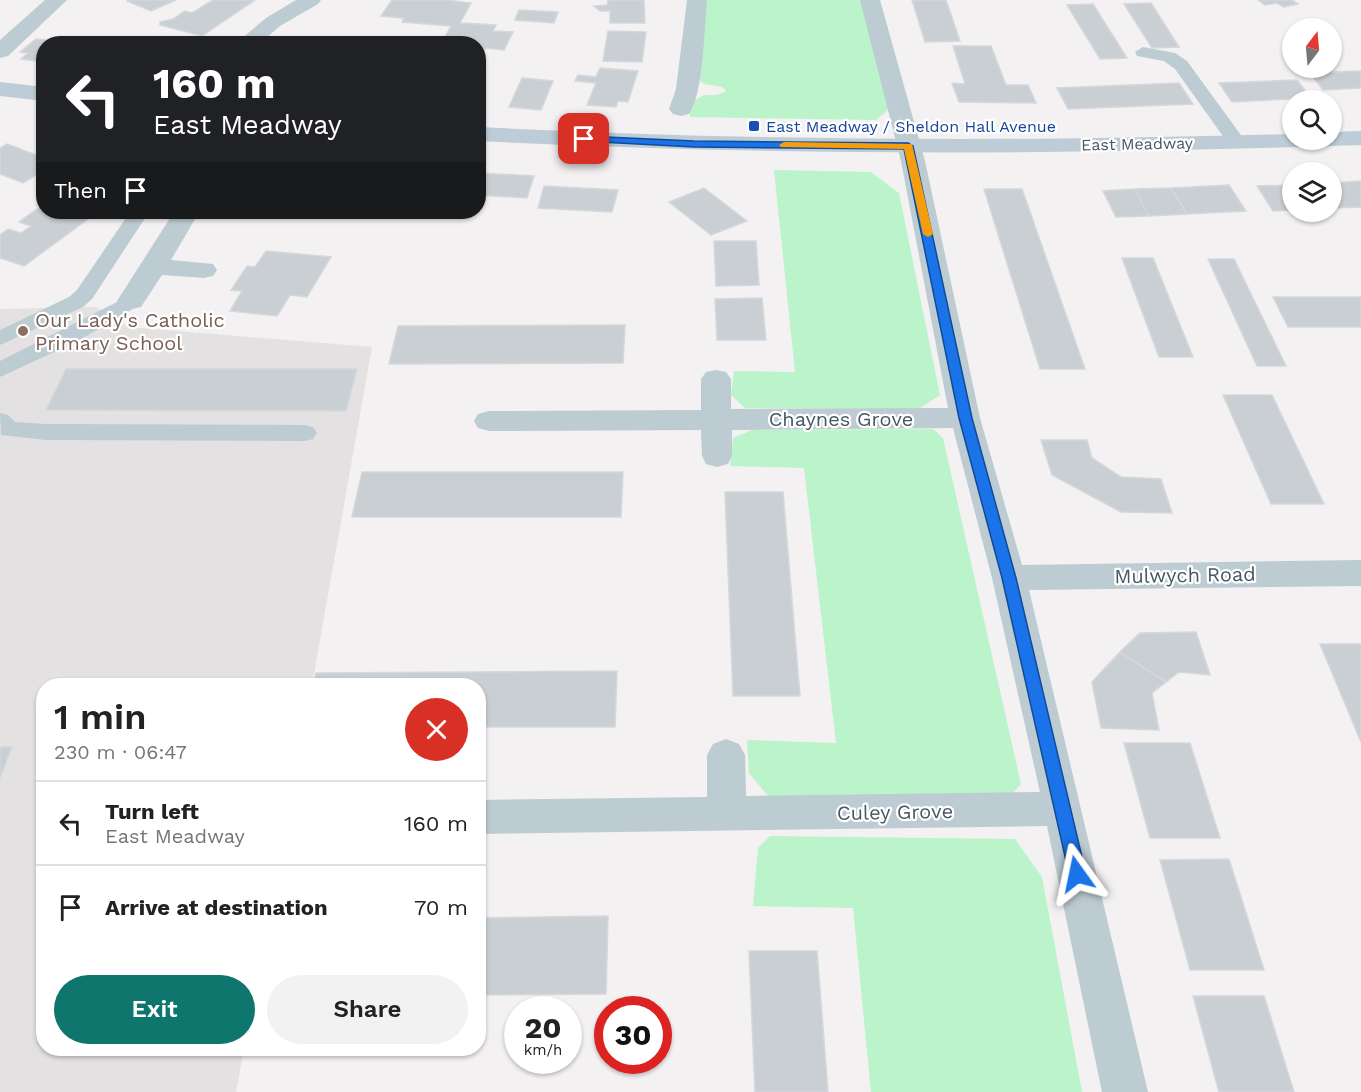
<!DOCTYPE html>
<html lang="en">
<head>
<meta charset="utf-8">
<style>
  body { margin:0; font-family:"Work Sans",sans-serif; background:#f2f2f2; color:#222; height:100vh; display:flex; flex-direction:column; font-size:22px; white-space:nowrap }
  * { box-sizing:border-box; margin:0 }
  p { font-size:20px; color:#767676 }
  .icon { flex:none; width:33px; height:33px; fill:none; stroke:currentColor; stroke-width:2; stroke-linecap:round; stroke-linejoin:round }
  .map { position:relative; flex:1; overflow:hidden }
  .details { position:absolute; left:36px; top:678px; width:450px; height:378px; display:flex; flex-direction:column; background:#fff; border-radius:24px; box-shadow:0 2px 4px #0004 }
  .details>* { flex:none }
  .guide { position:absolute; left:36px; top:36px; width:450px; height:183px; border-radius:24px; box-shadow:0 2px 4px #0004; background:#202124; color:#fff; overflow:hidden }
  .needle { width:39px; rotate:16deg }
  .buttons { position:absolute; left:1282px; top:18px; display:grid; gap:12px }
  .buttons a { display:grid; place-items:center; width:60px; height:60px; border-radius:50%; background:#fff; box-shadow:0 2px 4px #0004; font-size:30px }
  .speed { position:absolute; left:504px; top:996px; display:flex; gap:12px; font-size:30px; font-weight:700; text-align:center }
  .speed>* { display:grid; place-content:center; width:78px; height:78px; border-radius:50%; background:#fff; box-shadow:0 2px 4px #0004; line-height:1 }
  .speed small { font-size:15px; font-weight:400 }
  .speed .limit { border:9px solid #d22; background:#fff; color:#111 }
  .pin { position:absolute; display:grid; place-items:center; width:51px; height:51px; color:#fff; margin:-26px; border-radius:12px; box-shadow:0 3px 9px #0006 }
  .me { position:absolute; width:66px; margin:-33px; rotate:348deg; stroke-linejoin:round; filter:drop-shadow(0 0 4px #0008) }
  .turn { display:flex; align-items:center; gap:21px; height:126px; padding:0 18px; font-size:27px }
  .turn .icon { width:78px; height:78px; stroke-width:2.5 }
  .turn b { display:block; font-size:42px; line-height:51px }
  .then { display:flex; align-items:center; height:57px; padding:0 18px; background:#0003; gap:12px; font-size:22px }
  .round { display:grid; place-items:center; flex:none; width:63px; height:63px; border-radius:32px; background:#f2f2f2 }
  .headline { display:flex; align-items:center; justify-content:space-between; height:102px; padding:0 18px }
  h1 { font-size:36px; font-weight:600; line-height:45px }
  .action { display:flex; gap:12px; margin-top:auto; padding:12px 18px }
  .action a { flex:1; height:69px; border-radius:36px; background:#0f766e; color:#fff; font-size:24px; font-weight:600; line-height:69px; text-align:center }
  .action a+a { background:#f2f2f2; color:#222 }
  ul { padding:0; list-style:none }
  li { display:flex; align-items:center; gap:18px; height:84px; padding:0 18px; border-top:2px solid #e0e0e0 }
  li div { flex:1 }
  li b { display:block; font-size:22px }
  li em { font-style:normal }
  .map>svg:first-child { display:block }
  .education { fill:#e4e1e3 }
  .green { fill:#bbf4ca }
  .building { fill:#cacfd4; stroke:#d4d8dd; stroke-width:1.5 }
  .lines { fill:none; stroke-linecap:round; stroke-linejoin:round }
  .lane { fill:#bdcbd2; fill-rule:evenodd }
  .street { fill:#bdcbd2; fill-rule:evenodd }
  .secondary { fill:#bdccd6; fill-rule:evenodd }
  .route { fill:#1a73e8; stroke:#114b97; stroke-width:1.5 }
  .slow { fill:#f59e0b }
  .transit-dot { fill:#1a4fb4; stroke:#fff; stroke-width:2 }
  .education-dot { fill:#8d6e63; stroke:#fff; stroke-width:2 }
  .labels { text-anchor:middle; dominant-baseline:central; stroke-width:4.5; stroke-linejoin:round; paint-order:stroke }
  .far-transit-label { font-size:16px; fill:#164399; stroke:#fff; text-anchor:start }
  .far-street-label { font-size:16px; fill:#465761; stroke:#fff }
  .education-label { font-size:20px; fill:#785e54; stroke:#fff; text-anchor:start }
  .street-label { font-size:20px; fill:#465761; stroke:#fff }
</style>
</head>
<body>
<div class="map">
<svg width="1361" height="1092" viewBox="0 0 1361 1092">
  <rect width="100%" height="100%" fill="#f3f1f1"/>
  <path class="education" d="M96,307l32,20 244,20 -60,338 -268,1v362l200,1 -8,43h-236v-783z"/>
  <path class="green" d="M706,0h155l28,109 -13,11 -186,-3 -1,-13 15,-9h13l8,-3v-3c-9,-6 -22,-1 -27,-11z
    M774,170l97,2 28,21 41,202 -21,14 -174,-1 -14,-13 3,-24 61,1z
    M933,429l10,9 78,346 -12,13 -237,4 -23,-28 -2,-33 89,3 -32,-275 -74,-2 3,-28 19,-8z
    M770,836l245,3 27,38 40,215h-211l-18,-184 -100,-2 5,-58z"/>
  <path class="building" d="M128,0h48l-25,11 -24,-10z
    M213,0h42l-53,36 -42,-11v-3l13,-3 12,-8 7,2z
    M392,0h55l24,3 -11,20 36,2 -3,6 20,1 -9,18 -19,-2 -4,8 -3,-1v-11h-37l10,-18 -49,-4 2,-4 -23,-2z
    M608,0h36l1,23h-35v-12h-10l-6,-5 13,-1z
    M912,0h34l14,41 -35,1z
    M1258,0h34l6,4 -14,3 -7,-4 -12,2z
    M1151,3l28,44 -27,1 -28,-44z
    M1093,4l34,54 -27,1 -33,-54z
    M519,10l39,2 -4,11 -39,-3z
    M608,31l38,1 -4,30 -39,-1z
    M36,39l43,5h-35v18l-23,-3 7,-6 -8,-1z
    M953,46h38l15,39h22l8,18 -77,-1 -7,-19 13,1z
    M600,68l38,3 -10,31 -10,-1 -2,6 -29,-2 9,-22 -21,-2 3,-6 18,2z
    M1361,71v17l-38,2 -13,-17z
    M522,78l31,3 -12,29 -32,-3z
    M1297,80l14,18 -79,4 -13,-19z
    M1179,83l14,21 -125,5 -11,-21z
    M7,144l37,14v12l-21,13 -23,-9v-26z
    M478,173l56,3 -7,22 -49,-3z
    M1361,181v26l-29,1v-25z
    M1229,185l17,26 -59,3 -16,-26z
    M1293,185v25l-20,1 -16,-25z
    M544,186l74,4 -6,22 -74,-4z
    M704,188l43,33 -36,14 -42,-33z
    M1171,188l16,26 -38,2 -14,-27z
    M984,189h38l63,180h-45z
    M1135,189l14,27 -33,1 -13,-26z
    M44,204v8h34l14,4 -68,50 -24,-8v-23l8,-6 13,4 10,-7 -12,-4z
    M714,241h42l3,44 -43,1z
    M266,251l65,6 -24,40 -17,-2 -13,21 -47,-5 12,-20 -11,-1 16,-24 8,1z
    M1122,258h31l40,99h-34z
    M1208,259h26l52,107h-29z
    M1273,297h88v30h-73z
    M762,298l4,42h-49l-2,-41z
    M625,325l-2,38 -234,1 9,-38z
    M66,369h291l-11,42 -300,-1z
    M1223,395h49l52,109h-53z
    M1041,440h46l5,18 29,19 40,2 11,34 -51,-1 -69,-37z
    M362,472h261l-2,45h-269z
    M725,492h58l17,204h-67z
    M1196,632l14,43 -31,-3 -13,10 -46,-30 20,-19z
    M1320,644h41v98z
    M1120,652l46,30 -14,11 7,37 -58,-2 -9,-46z
    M617,671l-2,56h-137v-41h-165l3,-13z
    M1124,743h66l30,95h-70z
    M0,747h12l-12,31z
    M1229,859l35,111h-74l-30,-110z
    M608,916l-2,78 -128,1v-77z
    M749,951h68l11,141h-73z
    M1193,996h71l30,96h-75z"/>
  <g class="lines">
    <path class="lane" d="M1143,47l32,6 12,8 59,81 -2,4h-14l-55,-77 -11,-8 -27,-5 -2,-4z
      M130,212h19l-57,87 -9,8 -83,38v-15l69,-33 8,-7z
      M131,295l7,1 4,5 -4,5 -62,36 -76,35v-16z
      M0,413l8,2 7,7 31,2 259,1 8,2 4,6 -4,6 -8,2 -259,-1 -45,-5z"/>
    <path class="street" d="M45,0h22l-59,56 -8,2v-18z
      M296,0h25l-3,4 -38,22 -21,18h-24l31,-26z
      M687,0h20c-3,28 -3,92 -18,114l-8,2 -8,-2 -4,-5 7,-20z
      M860,0h20l45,161 55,257 42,147 339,-5v26l-332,4 119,502h-46l-55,-266 -569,8v-34l229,-3v-42l6,-11 13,-5 13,5 6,11 1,41 294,-4 -48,-214 -39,-150 -221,2v26l-4,8 -11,3 -11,-3 -4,-8 -1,-26 -212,1 -11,-3 -4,-7 4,-7 11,-3 212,-1v-31l5,-7 10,-2 10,2 5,7v30l217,-1 -47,-247z
      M174,212h25l-28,48 42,4 4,6 -4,6 -9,2 -42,-3 -21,32 -10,2 -10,-2 -4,-6z"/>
    <path class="secondary" d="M0,82l44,5v14l-44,-5z
      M478,127c272,14 543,15 815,7v6h39v-8l29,-1v14c-294,10 -588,11 -883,-4z"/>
  </g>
  <path class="route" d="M584,136l110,5 214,2 5,3 59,272 44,160 70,296 -3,5 -6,3 -6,-3 -2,-5 -67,-296 -43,-160 -55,-269 -210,-2 -113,-6 -2,-2z"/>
  <path class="slow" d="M784,142l128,2 21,90 -5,3 -5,-3 -19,-85 -123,-2 -2,-2z"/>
  <rect class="transit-dot" x="748" y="120" width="12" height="12" rx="3"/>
  <circle class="education-dot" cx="23" cy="331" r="6"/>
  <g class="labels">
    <g class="far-transit-label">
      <text x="766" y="126">East Meadway / Sheldon Hall Avenue</text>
    </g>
    <g class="far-street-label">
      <text transform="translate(1137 144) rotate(-1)">East Meadway</text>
    </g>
    <g class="education-label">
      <text x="35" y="320">Our Lady's Catholic<tspan x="35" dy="23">Primary School</tspan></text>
    </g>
    <g class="street-label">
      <text x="841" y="419">Chaynes Grove</text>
      <text transform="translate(1185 575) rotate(-1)">Mulwych Road</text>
      <text transform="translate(895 812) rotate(-1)">Culey Grove</text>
    </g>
  </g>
</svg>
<div class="buttons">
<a><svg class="needle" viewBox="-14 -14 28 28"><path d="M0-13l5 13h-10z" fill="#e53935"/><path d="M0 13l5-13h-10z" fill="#767676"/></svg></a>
<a><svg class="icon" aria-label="search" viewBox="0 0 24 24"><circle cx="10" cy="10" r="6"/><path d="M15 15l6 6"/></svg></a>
<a><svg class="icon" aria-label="layers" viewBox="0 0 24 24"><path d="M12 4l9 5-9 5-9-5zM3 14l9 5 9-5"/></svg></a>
</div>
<div class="speed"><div>20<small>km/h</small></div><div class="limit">30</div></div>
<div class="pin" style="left:584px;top:139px;background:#d93025"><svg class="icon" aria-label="arrive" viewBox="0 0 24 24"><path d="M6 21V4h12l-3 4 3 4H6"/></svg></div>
<svg class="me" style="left:1077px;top:874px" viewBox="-20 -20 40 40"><path d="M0-17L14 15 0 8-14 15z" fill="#1a73e8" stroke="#fff" stroke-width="4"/></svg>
<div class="guide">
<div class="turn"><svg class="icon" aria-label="left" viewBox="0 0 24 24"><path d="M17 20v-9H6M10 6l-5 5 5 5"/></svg><div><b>160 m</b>East Meadway</div></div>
<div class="then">Then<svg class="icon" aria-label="arrive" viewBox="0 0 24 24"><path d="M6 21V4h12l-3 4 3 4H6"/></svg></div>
</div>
<section class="details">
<div class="headline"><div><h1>1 min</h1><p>230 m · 06:47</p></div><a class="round" style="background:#d93025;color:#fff"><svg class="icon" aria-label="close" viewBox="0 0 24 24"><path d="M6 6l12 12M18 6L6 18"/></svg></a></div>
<ul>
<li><svg class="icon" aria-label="left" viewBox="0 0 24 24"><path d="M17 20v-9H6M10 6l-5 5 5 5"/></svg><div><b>Turn left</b><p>East Meadway</p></div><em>160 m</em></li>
<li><svg class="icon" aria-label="arrive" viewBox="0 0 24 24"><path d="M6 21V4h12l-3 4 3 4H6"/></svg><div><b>Arrive at destination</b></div><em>70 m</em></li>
</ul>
<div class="action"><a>Exit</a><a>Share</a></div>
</section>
</div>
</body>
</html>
